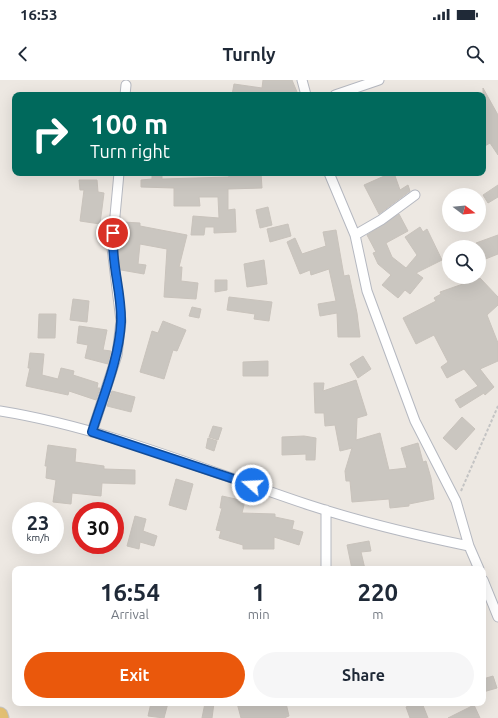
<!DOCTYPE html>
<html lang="en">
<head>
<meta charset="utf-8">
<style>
  body { margin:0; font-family:Ubuntu,sans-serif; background:#f6f6f7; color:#1f2937; height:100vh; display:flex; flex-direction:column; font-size:15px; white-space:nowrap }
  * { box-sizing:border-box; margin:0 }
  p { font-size:13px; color:#747a83 }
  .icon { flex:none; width:22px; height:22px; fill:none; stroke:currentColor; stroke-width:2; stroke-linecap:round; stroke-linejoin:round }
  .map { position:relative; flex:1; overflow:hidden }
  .panel { position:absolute; left:12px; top:486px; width:474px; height:140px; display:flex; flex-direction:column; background:#fff; border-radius:8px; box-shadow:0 4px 16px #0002 }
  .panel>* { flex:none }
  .top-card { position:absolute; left:12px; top:12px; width:474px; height:84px; border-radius:8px; box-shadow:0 4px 16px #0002; background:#00695c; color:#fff; overflow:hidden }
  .needle { width:26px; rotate:106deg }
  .buttons { position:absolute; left:442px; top:108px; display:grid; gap:8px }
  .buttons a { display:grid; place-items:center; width:44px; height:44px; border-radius:50%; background:#fff; box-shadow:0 4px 16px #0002; font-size:20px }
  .speed { position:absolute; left:12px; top:422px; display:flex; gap:8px; font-size:20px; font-weight:700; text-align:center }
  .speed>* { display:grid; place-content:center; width:52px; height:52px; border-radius:50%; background:#fff; box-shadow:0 4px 16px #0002; line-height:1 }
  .speed small { font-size:10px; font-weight:400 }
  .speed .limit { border:6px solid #d22; background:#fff; color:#111 }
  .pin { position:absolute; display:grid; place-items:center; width:34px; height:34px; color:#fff; margin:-17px; border:2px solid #fff; border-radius:50%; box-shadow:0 1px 4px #0007 }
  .me { position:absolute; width:44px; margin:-22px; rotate:289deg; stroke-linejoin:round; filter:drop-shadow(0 0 3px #0008) }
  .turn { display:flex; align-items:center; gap:14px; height:84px; padding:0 12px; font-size:18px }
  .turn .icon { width:52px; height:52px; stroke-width:2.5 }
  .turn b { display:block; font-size:28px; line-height:34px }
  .eta { display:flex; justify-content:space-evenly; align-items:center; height:68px; text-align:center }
  .eta b { font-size:24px; font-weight:700; line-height:28px }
  .button { display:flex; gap:8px; margin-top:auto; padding:8px 12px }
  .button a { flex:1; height:46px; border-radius:24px; background:#ea580c; color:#fff; font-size:16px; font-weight:700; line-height:46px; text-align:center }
  .button a+a { background:#f6f6f7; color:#1f2937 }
  .status { display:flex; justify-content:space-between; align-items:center; height:28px; padding:0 20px; background:#fff; direction:ltr }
  .status svg { height:11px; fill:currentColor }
  header { display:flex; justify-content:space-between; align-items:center; height:52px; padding:0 12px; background:#fff; font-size:18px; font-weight:700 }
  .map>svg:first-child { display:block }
  .building { fill:#cac6c0; stroke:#c9c3bc }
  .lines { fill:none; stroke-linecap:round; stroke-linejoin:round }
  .street-casing { stroke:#b5b8c0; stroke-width:11 }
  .primary-casing { stroke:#c4c4c4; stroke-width:17 }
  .path { stroke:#c4c4c4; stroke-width:2; stroke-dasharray:3 2; stroke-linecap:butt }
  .street { stroke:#fff; stroke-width:9 }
  .primary { stroke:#e2bf72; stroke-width:15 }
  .route-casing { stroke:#114b97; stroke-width:10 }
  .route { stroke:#1a73e8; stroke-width:7 }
</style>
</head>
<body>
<div class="status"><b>16:53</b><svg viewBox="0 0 49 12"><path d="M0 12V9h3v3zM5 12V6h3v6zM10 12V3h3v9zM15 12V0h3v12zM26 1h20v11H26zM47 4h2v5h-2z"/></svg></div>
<header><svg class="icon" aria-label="back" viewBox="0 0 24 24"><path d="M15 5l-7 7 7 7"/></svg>Turnly<svg class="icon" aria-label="search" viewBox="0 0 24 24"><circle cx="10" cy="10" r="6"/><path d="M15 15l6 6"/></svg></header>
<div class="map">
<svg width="498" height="638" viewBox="0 0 498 638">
  <rect width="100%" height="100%" fill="#ede8e2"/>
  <path class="building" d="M263,0h29l5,12 -8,3h-57l2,-11 28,4z
    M483,8l15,27v40l-8,-12 -7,4z
    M152,93h10v6l67,-2 -1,-4h33l1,15 -34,1v21l7,-1 1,23 -22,1v-6h-9l-1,8h-13l2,-19 26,2 -1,-21h-19l1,9h-26v-18l-33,-1v-7l11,-1z
    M391,93h3l6,17 8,-5 2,6 -31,23 -15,-29z
    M79,100h18l1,12 6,1 -4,31 -20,-3 4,-31h-4z
    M498,105v12l-10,6 -5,-8z
    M268,127l4,18 -12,3 -4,-18z
    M399,134l9,17 -22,12 6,14 14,11 11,-13 -12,-18 15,-10 3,5 4,-3 15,31 -26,13 7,5 -13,16 -5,-4 -7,8 -16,-13 9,-10 -13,-11 -5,-11 3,-1 -9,-17z
    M123,142l17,1v3l47,9 -8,32h3l-1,14 17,2 -2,16 -32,-2 3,-48 -27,-5 -2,20 8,1 -2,9 -23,-4 -3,-20 3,-2z
    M288,144l3,12 -21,6 -3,-13z
    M336,150l8,46 5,-1 8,38 3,24h-22l-1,-24 -17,3 -2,-12 18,-3 -7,-32 -18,6 -1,-5 -10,4 -13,-32 8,-4 7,16 24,-8 -3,-14z
    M498,155v19l-15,6 -7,-17z
    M264,180l3,24 -20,3 -3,-23z
    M480,198l18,19v8l-11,10 11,28v18l-18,8 14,18 -9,8 -1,-2 -24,15 -5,-8 23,-14 -14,-17 -17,9 -6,-11 7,-5 -14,-27 -18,9 -13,-26 33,-17 -2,-3 7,-4 -1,-2z
    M215,200h12v10l-12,2z
    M229,217l43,5 -3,19 -15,-2 1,-5 -28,-4z
    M73,219l16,2 -2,21 -17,-2z
    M192,227l9,2 -2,9 -10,-2z
    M39,234h17l-1,24h-17z
    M163,241l23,9 -9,21 -4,-1 -9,29 -24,-7 12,-41 6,2z
    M79,246l28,4 -4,20 8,1 -3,13 -23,-6 3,-13 -11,-2z
    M30,273l14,1 -2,21 16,4 3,-11 13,3 -1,4 25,8 -1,5h3l-4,12 -27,-9 -1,4 -42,-9 4,-18h-2z
    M363,276l8,13 -13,9 -8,-14z
    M268,281v15h-25v-14z
    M356,300l11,35 -10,3 -1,22 24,-7 9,37 18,-2 -6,-20 17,-5 5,19 3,-1 5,17 3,21 -25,5v2l-19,2 -1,-9 -37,3 -2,-21h-4l-1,-10 7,-23 -12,3 -5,-26 -10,1 -1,-13h-9l-1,-30h10l-1,8z
    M112,311l23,6 -4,15 -24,-6z
    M462,337l13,12 -19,21 -13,-12z
    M213,346l9,2 -4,12 -9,-3z
    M304,356l12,2 -1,22h-9v-6l-24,1v-18z
    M208,358l9,3 -3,10 -8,-3z
    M48,365l28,4 -1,13 29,4v3l31,1v14l-33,-1 -1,13 -29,-3 -1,11 -18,-2 3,-22 -10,-2 1,-12h-2z
    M176,399l17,5 -7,26 -17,-5z
    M222,416l23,5 -3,12 33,1v3l19,4 -2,8 11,3 -4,13 -25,-8v12h-31v-4l-24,-7 2,-7 -5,-1 6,-22h-2z
    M135,436l11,3 -3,12 14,5 -3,10 -14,-4 -1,7 -12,-3z
    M369,461l2,10 -10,1 4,17h-13l-5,-24z
    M493,596l4,12 -14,4v-13z
    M151,623h17l-4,15 -16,-2z
    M205,623h9l-2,15h-10z
    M237,623h49l3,13 -5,2h-43z
    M416,623h6l6,15h-18l-4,-11z
    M474,625l6,13h-32z"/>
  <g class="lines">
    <defs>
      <path id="street" d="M302,0l4,15
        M125,15l1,-10
        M335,15l44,-15
        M329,93l26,62 12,56 48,130 41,80 13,45 10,23
        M355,155l26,-15 34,-25
        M0,331c106,17 207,60 309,94 52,17 106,30 160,41
        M92,352l25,-77 4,-34 -9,-73 7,-75
        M326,430v59
        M483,500l15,37"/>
      <path id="primary" d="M0,635l1,3"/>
    </defs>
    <use href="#street" class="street-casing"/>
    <use href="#primary" class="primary-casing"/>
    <path class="path" d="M461,411l37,-85"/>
    <use href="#street" class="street"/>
    <use href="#primary" class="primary"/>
  </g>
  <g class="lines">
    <defs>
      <path id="route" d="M113,153c-2,31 9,60 8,89 -2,38 -18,74 -29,110l160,53"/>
    </defs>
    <use href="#route" class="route-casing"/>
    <use href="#route" class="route"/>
  </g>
</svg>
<div class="buttons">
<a><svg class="needle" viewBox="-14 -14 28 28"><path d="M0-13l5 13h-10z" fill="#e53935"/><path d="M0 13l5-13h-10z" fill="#747a83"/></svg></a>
<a><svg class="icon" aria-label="search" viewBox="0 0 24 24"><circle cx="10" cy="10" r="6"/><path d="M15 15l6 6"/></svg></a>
</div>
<div class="speed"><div>23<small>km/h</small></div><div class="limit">30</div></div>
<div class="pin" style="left:113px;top:153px;background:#d93025"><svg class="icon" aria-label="arrive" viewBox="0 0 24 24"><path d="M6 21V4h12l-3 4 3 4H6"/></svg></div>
<svg class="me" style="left:252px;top:405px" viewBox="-20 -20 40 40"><circle r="17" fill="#1a73e8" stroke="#fff" stroke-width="3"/><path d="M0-11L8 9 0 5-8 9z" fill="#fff"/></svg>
<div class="top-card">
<div class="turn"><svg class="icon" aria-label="right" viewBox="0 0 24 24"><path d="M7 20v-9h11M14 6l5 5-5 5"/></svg><div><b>100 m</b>Turn right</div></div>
</div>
<section class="panel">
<div class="eta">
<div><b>16:54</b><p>Arrival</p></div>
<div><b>1</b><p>min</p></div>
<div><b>220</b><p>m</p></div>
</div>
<div class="button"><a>Exit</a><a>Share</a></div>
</section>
</div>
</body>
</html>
